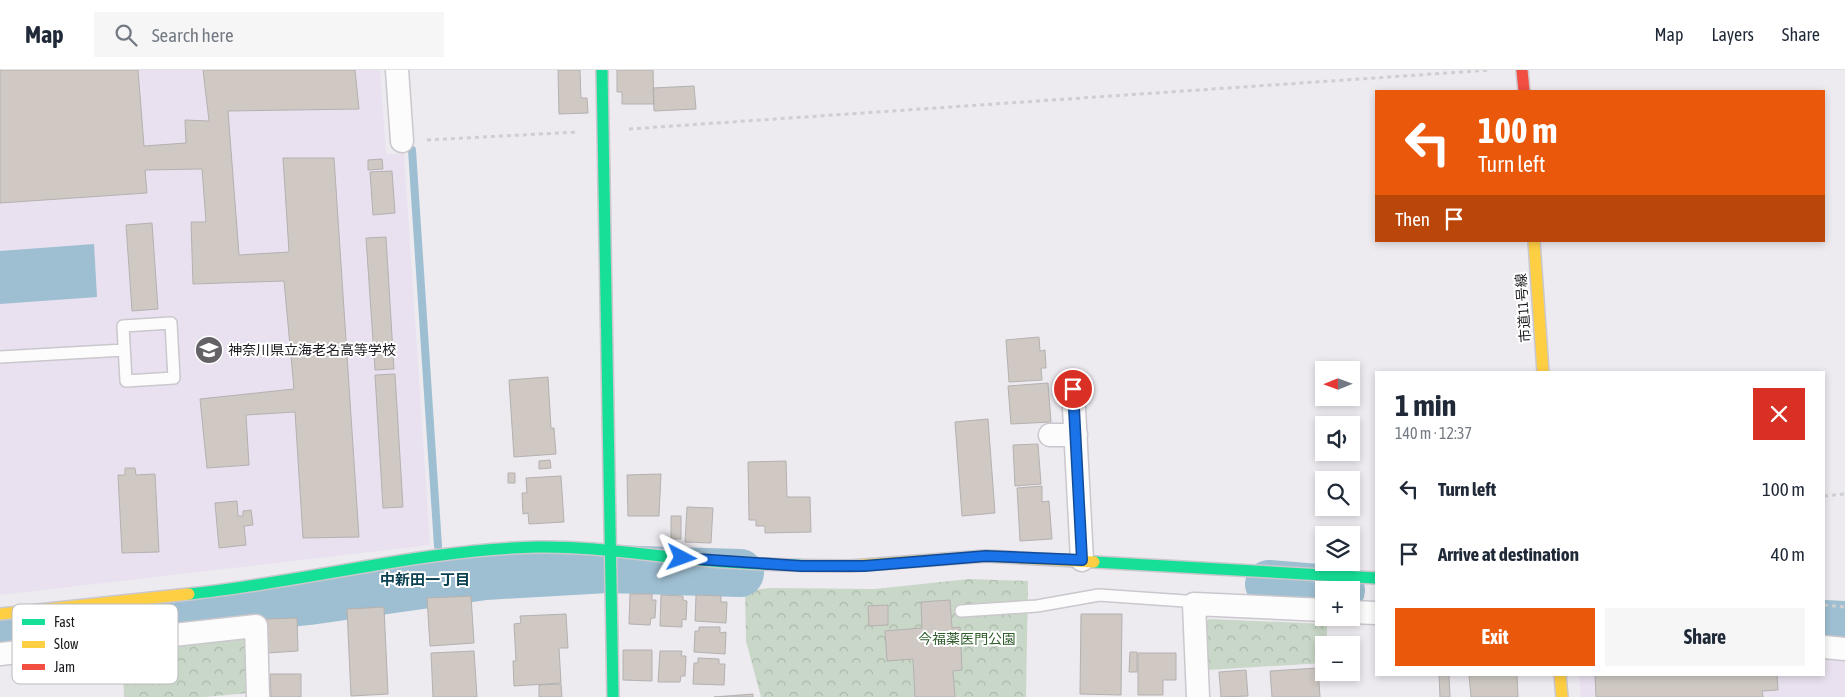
<!DOCTYPE html>
<html lang="en">
<head>
<meta charset="utf-8">
<style>
  body { margin:0; font-family:"Asap Condensed","Noto Sans JP",sans-serif; background:#f6f6f7; color:#1f2937; height:100vh; display:flex; flex-direction:column; font-size:19px; white-space:nowrap }
  * { box-sizing:border-box; margin:0 }
  p { font-size:16px; color:#747a83 }
  .icon { flex:none; width:28px; height:28px; fill:none; stroke:currentColor; stroke-width:2; stroke-linecap:round; stroke-linejoin:round }
  .map { position:relative; flex:1; overflow:hidden }
  .side { position:absolute; left:1375px; top:301px; width:450px; height:305px; display:flex; flex-direction:column; background:#fff; border-radius:0px; box-shadow:0 2px 8px #0003 }
  .side>* { flex:none }
  .guide { position:absolute; left:1375px; top:20px; width:450px; height:152px; border-radius:0px; box-shadow:0 2px 8px #0003; background:#ea580c; color:#fff; overflow:hidden }
  .needle { width:32px; rotate:269deg }
  .tools { position:absolute; left:1315px; top:291px; display:grid; gap:10px }
  .tools a { display:grid; place-items:center; width:45px; height:45px; border-radius:0px; background:#fff; box-shadow:0 2px 8px #0003; font-size:25px }
  .pin { position:absolute; display:grid; place-items:center; width:42px; height:42px; color:#fff; margin:-21px; border:2px solid #fff; border-radius:50%; box-shadow:0 1px 5px #0007 }
  .me { position:absolute; width:55px; margin:-28px; rotate:94deg; stroke-linejoin:round; filter:drop-shadow(0 0 4px #0008) }
  .turn { display:flex; align-items:center; gap:18px; height:105px; padding:0 20px; font-size:22px }
  .turn .icon { width:65px; height:65px; stroke-width:2.5 }
  .turn b { display:block; font-size:35px; line-height:42px }
  .then { display:flex; align-items:center; height:48px; padding:0 20px; background:#0003; gap:10px; font-size:19px }
  .round { display:grid; place-items:center; flex:none; width:52px; height:52px; border-radius:0px; background:#f6f6f7 }
  .summary { display:flex; align-items:center; justify-content:space-between; height:85px; padding:0 20px }
  h1 { font-size:30px; font-weight:700; line-height:38px }
  .action { display:flex; gap:10px; margin-top:auto; padding:10px 20px }
  .action a { flex:1; height:58px; border-radius:0px; background:#ea580c; color:#fff; font-size:20px; font-weight:700; line-height:58px; text-align:center }
  .action a+a { background:#f6f6f7; color:#1f2937 }
  ul { padding:0; list-style:none }
  li { display:flex; align-items:center; gap:15px; height:65px; padding:0 20px }
  li div { flex:1 }
  li b { display:block; font-size:19px }
  li em { font-style:normal }
  header { display:flex; align-items:center; gap:30px; box-sizing:border-box; height:70px; padding:0 25px; background:#fff; border-bottom:1px solid #e0e1e3 }
  header strong { font-size:24px }
  nav { display:flex; gap:28px; margin-inline-start:auto; font-size:18px }
  .search { width:350px; height:45px; background:#f6f6f7; display:flex; align-items:center; gap:12px; box-sizing:border-box; padding:0 18px; border-radius:0px; color:#747a83; font-size:19px }
  .map>svg:first-child { display:block }
  .built { fill:#e9e1ef }
  .park { fill:url(#park-crowns) }
  .water { fill:#9ebfd2 }
  .lines { fill:none; stroke-linecap:round; stroke-linejoin:round }
  .stream { stroke:#9ebfd2; stroke-width:8 }
  .river { stroke:#9ebfd2; stroke-width:48 }
  .building { fill:#cfc8c3; stroke:#b4b1b1 }
  .lane-casing { stroke:#cac7cd; stroke-width:14 }
  .street-casing { stroke:#cac7cd; stroke-width:25 }
  .fast-casing { stroke:#cac7cd; stroke-width:14 }
  .slow-casing { stroke:#cac7cd; stroke-width:14 }
  .jam-casing { stroke:#cac7cd; stroke-width:14 }
  .path { stroke:#cfced0; stroke-width:3; stroke-dasharray:4 4; stroke-linecap:butt }
  .lane { stroke:#fcfcfd; stroke-width:11 }
  .street { stroke:#fcfcfd; stroke-width:22 }
  .fast { stroke:#16e098; stroke-width:11 }
  .slow { stroke:#ffcf43; stroke-width:11 }
  .jam { stroke:#f24e42; stroke-width:11 }
  .route-casing { stroke:#114b97; stroke-width:12 }
  .route { stroke:#1a73e8; stroke-width:9 }
  .labels { text-anchor:middle; dominant-baseline:central; stroke-width:4; stroke-linejoin:round; paint-order:stroke }
  .street-label { font-size:14px; fill:#1b191d; stroke:#fff }
  .poi-label { font-size:14px; fill:#1b191d; stroke:#fff; text-anchor:start }
  .park-label { font-size:14px; fill:#2e5c2a; stroke:#fff }
  .neighbourhood-label { font-size:15px; font-weight:bold; fill:#0c4152; stroke:#fff }
  .key { fill:#fff; stroke:#bbbabb; stroke-width:1 }
  .key-label { font-size:14px; fill:#1b191d }
</style>
</head>
<body>
<header>
<strong>Map</strong>
<div class="search"><svg class="icon" aria-label="search" viewBox="0 0 24 24"><circle cx="10" cy="10" r="6"/><path d="M15 15l6 6"/></svg>Search here</div>
<nav><a>Map</a><a>Layers</a><a>Share</a></nav>
</header>
<div class="map">
<svg width="1845" height="627" viewBox="0 0 1845 627">
  <defs>
    <pattern id="park-crowns" width="20" height="18" patternUnits="userSpaceOnUse" patternTransform="scale(1.25)"><rect width="20" height="18" fill="#c8d7c7"/><path d="M2 6a3 3 0 1 1 6 0M12 15a3 3 0 1 1 6 0" fill="none" stroke="#abb8aa"/></pattern>
  </defs>
  <rect width="100%" height="100%" fill="#edeaf0"/>
  <path class="built" d="M0,0h380l6,84h18l26,391 -430,50z
    M1824,589l21,2v36h-264l-2,-22h245z"/>
  <path class="park" d="M969,509l59,2 -2,116h-265l-15,-56 -1,-50 25,-3 105,1z
    M1209,549l118,5v21h-3v18l-117,7 -2,-48z
    M239,565l8,6 2,52 -45,4h-80l-2,-50z"/>
  <path class="water" d="M94,174l3,53 -97,7v-53z"/>
  <g class="lines">
    <path class="stream" d="M412,80l26,396"/>
    <path class="river" d="M1269,514l72,6
      M1824,554l21,1
      M0,564l309,-33 176,-25 122,-7 133,4"/>
  </g>
  <path class="building" d="M0,0h138l6,76 42,-3 -1,-23 24,1 -6,-51h152l4,39 -131,2 11,144 50,-3 -6,-94h51l25,379 -56,1 -8,-126 -49,3 3,50 -42,3 -7,-69 94,-10 -10,-108 -91,3 -2,-62h15l-4,-53 -57,1 2,23 -147,10z
    M558,0h22l1,28h6l1,15 -29,1z
    M617,0h36l1,34h-32v-12h-5z
    M694,16l2,23 -42,2 -1,-23z
    M382,89l1,10 -15,1v-10z
    M392,101l3,42 -22,2 -3,-43z
    M152,153l6,86 -26,2 -6,-86z
    M386,167l8,132 -19,1 -9,-132z
    M1039,267l1,14 5,-1 1,18h-5l1,12 -33,2 -3,-42z
    M395,304l8,133 -20,1 -8,-133z
    M548,307l3,51h3l2,26 -42,3 -5,-77z
    M1048,313l3,39 -40,2 -3,-38z
    M988,349l7,94 -33,3 -7,-94z
    M1038,374l3,40 -26,2 -2,-41z
    M550,390l1,8 -12,1v-8z
    M786,391l1,36h23l1,35 -46,1v-7h-9v-6h-7l-1,-58z
    M125,398h10l1,7 19,-1 4,78 -37,1 -4,-78h7z
    M508,403h7v10h-7z
    M661,404l-2,42h-31l-1,-41z
    M561,406l3,46 -35,2 -1,-11 -5,1 -1,-21h5l-1,-15z
    M1042,416v16l7,-1 3,38 -32,2 -3,-53z
    M237,431l1,15h5v-5l8,-1 2,15 -9,1 2,19 -27,3 -4,-45z
    M687,437l26,1 -2,35 -26,-1z
    M671,446h10v23h-10z
    M630,524h22v6h4l-1,18h-4l-1,7 -21,-1z
    M661,525l22,1v4l4,1 -1,19 -4,-1v8l-22,-1z
    M696,525l25,1v6h6l-1,21 -31,-2z
    M471,526l3,47 -44,3 -3,-48z
    M950,530l2,28 8,-1 2,43 -9,1 2,26h-40l-2,-38 -26,2 -2,-30 37,-3 -1,-26z
    M888,535v20l-19,1 -1,-20z
    M384,537l4,87 -37,2 -4,-87z
    M566,544l2,34h-9l2,35 -47,3 -1,-25h3l-2,-37 7,-1 -1,-7z
    M1081,544h41l-1,81 -41,-1z
    M297,548l1,33 -31,2 -1,-34z
    M699,557h21v6l6,-1 -1,22 -31,-2 1,-21h4z
    M623,580h29v31l-29,-1z
    M474,581l3,46h-44l-2,-44z
    M660,581h22l-1,5h5l-1,20h-4l-1,6h-22z
    M1130,582h7v20h-8z
    M1138,583h38v27h-13v15h-25z
    M698,588l21,1v5h6l-1,21 -31,-1 1,-21h4z
    M1318,598l2,29h-48l-2,-26z
    M1246,600l2,26 -27,1 -2,-25z
    M270,604h31v23h-30z
    M1439,605h10l1,22h-10z
    M1469,605h48l1,22h-47z
    M1595,605h182l1,15 -16,1 1,6h-167z
    M561,614l1,13h-23v-12z
    M753,624v3h-39z"/>
  <g class="lines">
    <defs>
      <path id="lane" d="M171,253l3,55 -48,3 -3,-55z
        M0,287l124,-7
        M961,541l76,-5 62,-11 86,6 9,3"/>
      <path id="street" d="M397,0l5,71
        M1073,319l9,171
        M1050,365h26
        M1351,542l25,1
        M1824,577l21,2
        M0,584l256,-28 2,71
        M1198,627l-4,-93 130,6"/>
      <path id="fast" d="M602,0l11,627
        M1094,492l282,16
        M189,524c116,-12 231,-44 348,-47 48,-1 95,6 143,11 56,6 113,8 170,8"/>
      <path id="slow" d="M1534,171l9,131
        M850,496l136,-10 108,6
        M0,544l189,-20
        M1560,605l2,22"/>
      <path id="jam" d="M1522,0l2,21"/>
    </defs>
    <use href="#lane" class="lane-casing"/>
    <use href="#street" class="street-casing"/>
    <use href="#fast" class="fast-casing"/>
    <use href="#slow" class="slow-casing"/>
    <use href="#jam" class="jam-casing"/>
    <path class="path" d="M629,59l862,-59
      M427,70l151,-8
      M1824,426l21,-2
      M1824,535l21,2"/>
    <use href="#lane" class="lane"/>
    <use href="#street" class="street"/>
    <use href="#fast" class="fast"/>
    <use href="#slow" class="slow"/>
    <use href="#jam" class="jam"/>
  </g>
  <g class="lines">
    <defs>
      <path id="route" d="M682,488l119,8h63l122,-10 96,4 -9,-171"/>
    </defs>
    <use href="#route" class="route-casing"/>
    <use href="#route" class="route"/>
  </g>
  <defs>
    <symbol id="school-disc" viewBox="-11 -11 22 22"><circle r="9.5" fill="#646267" stroke="#fff"/><path d="M0-5L7-2L0 1L-7-2ZM-4 1L0 2.5L4 1V4Q0 6-4 4Z" fill="#fff"/></symbol>
  </defs>
  <g fill-rule="evenodd">
    <use href="#school-disc" x="193" y="264" width="32" height="32"/>
  </g>
  <g class="labels">
    <g class="street-label">
      <text transform="translate(1523 238) rotate(-94)">市道11号線</text>
    </g>
    <g class="poi-label">
      <text x="228" y="280">神奈川県立海老名高等学校</text>
    </g>
    <g class="park-label">
      <text x="967" y="569">今福薬医門公園</text>
    </g>
    <g class="neighbourhood-label">
      <text x="425" y="509">中新田一丁目</text>
    </g>
  </g>
  <rect x="12" y="534" width="166" height="80" rx="8" class="key"/>
  <rect x="22" y="549" width="23" height="6" fill="#16e098"/>
  <rect x="22" y="571" width="23" height="7" fill="#ffcf43"/>
  <rect x="22" y="594" width="23" height="6" fill="#f24e42"/>
  <g class="key-label">
    <text x="54" y="557">Fast</text>
    <text x="54" y="579">Slow</text>
    <text x="54" y="602">Jam</text>
  </g>
</svg>
<div class="tools">
<a><svg class="needle" viewBox="-14 -14 28 28"><path d="M0-13l5 13h-10z" fill="#e53935"/><path d="M0 13l5-13h-10z" fill="#747a83"/></svg></a>
<a><svg class="icon" aria-label="sound" viewBox="0 0 24 24"><path d="M4 9h4l5-4v14l-5-4H4zM17 9q2 3 0 6"/></svg></a>
<a><svg class="icon" aria-label="search" viewBox="0 0 24 24"><circle cx="10" cy="10" r="6"/><path d="M15 15l6 6"/></svg></a>
<a><svg class="icon" aria-label="layers" viewBox="0 0 24 24"><path d="M12 4l9 5-9 5-9-5zM3 14l9 5 9-5"/></svg></a>
<a>+</a>
<a>−</a>
</div>
<div class="pin" style="left:1073px;top:319px;background:#d93025"><svg class="icon" aria-label="arrive" viewBox="0 0 24 24"><path d="M6 21V4h12l-3 4 3 4H6"/></svg></div>
<svg class="me" style="left:682px;top:488px" viewBox="-20 -20 40 40"><path d="M0-17L14 15 0 8-14 15z" fill="#1a73e8" stroke="#fff" stroke-width="4"/></svg>
<div class="guide">
<div class="turn"><svg class="icon" aria-label="left" viewBox="0 0 24 24"><path d="M17 20v-9H6M10 6l-5 5 5 5"/></svg><div><b>100 m</b>Turn left</div></div>
<div class="then">Then<svg class="icon" aria-label="arrive" viewBox="0 0 24 24"><path d="M6 21V4h12l-3 4 3 4H6"/></svg></div>
</div>
<section class="side">
<div class="summary"><div><h1>1 min</h1><p>140 m · 12:37</p></div><a class="round" style="background:#d93025;color:#fff"><svg class="icon" aria-label="close" viewBox="0 0 24 24"><path d="M6 6l12 12M18 6L6 18"/></svg></a></div>
<ul>
<li><svg class="icon" aria-label="left" viewBox="0 0 24 24"><path d="M17 20v-9H6M10 6l-5 5 5 5"/></svg><div><b>Turn left</b></div><em>100 m</em></li>
<li><svg class="icon" aria-label="arrive" viewBox="0 0 24 24"><path d="M6 21V4h12l-3 4 3 4H6"/></svg><div><b>Arrive at destination</b></div><em>40 m</em></li>
</ul>
<div class="action"><a>Exit</a><a>Share</a></div>
</section>
</div>
</body>
</html>
